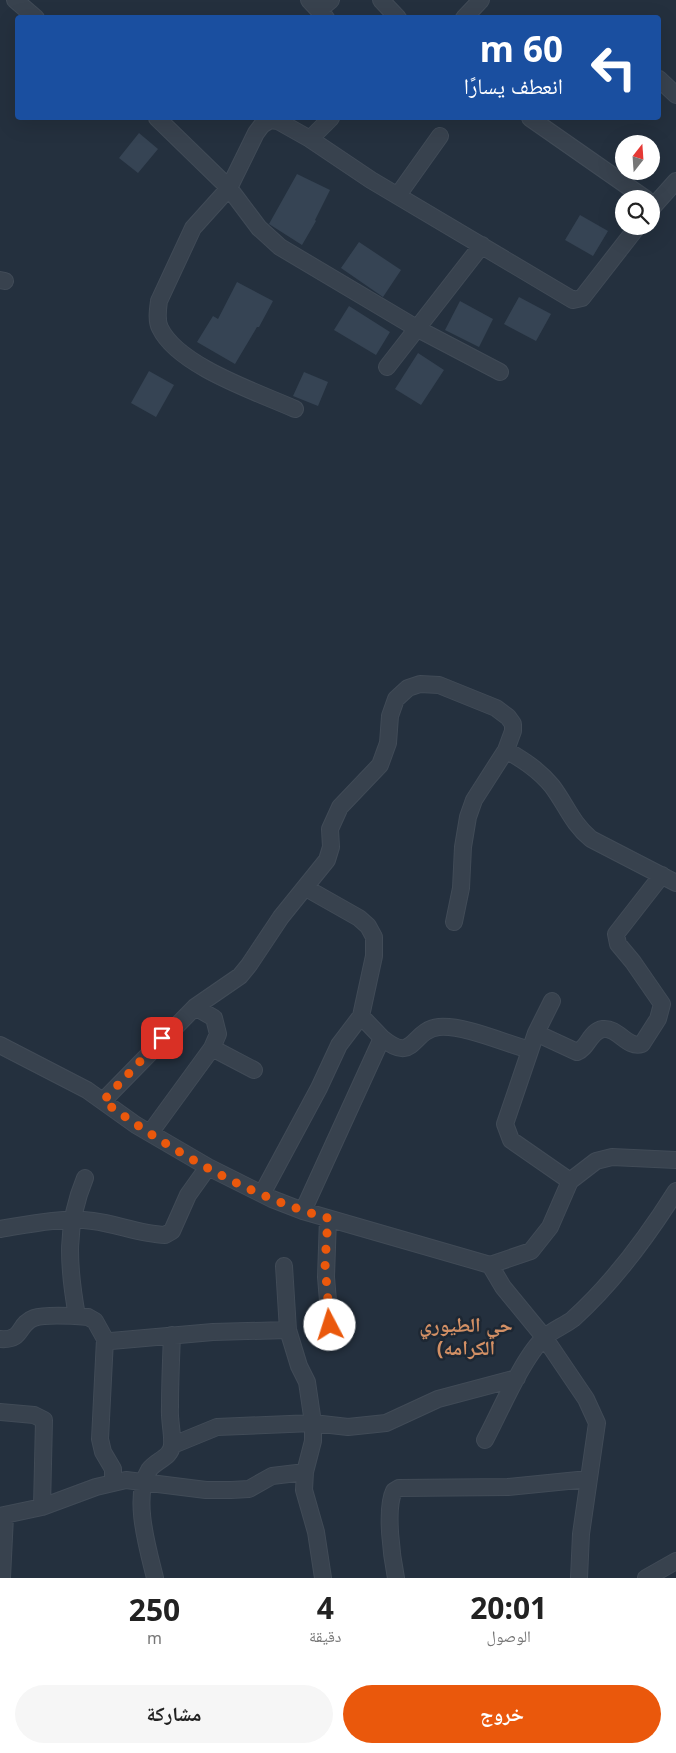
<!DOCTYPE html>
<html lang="ar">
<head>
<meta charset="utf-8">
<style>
  body { margin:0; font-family:"Noto Sans","Noto Naskh Arabic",sans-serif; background:#f6f6f6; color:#222; direction:rtl; height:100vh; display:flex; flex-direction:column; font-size:19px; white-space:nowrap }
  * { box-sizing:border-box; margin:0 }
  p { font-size:16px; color:#767676 }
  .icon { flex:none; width:28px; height:28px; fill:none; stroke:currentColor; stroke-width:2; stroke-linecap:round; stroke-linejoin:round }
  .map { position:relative; height:1578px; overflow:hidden; direction:ltr }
  .side { display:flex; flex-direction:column; background:#fff; flex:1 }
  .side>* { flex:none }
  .banner { position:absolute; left:15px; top:15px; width:646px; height:105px; border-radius:5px; box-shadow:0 5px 20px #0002; direction:rtl; background:#1a4fa0; color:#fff; overflow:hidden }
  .needle { width:32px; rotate:17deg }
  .tools { position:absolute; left:615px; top:135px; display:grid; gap:10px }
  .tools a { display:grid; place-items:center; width:45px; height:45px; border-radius:50%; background:#fff; box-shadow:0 5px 20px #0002; font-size:25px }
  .pin { position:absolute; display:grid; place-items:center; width:42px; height:42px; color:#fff; margin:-21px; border-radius:10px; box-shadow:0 2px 8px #0006 }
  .me { position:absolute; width:55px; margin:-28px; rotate:355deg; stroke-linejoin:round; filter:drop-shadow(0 0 4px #0008) }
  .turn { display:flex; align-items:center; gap:18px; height:105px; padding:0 15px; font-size:22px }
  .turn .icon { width:65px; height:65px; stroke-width:2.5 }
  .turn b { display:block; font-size:35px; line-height:42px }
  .eta { display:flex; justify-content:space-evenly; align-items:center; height:85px; text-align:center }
  .eta b { font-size:30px; font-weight:700; line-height:35px }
  .action { display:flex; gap:10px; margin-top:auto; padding:10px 15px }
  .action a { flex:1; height:58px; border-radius:30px; background:#ea580c; color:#fff; font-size:20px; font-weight:700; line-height:58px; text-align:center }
  .action a+a { background:#f6f6f6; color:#222 }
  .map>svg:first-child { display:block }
  .building { fill:#364454 }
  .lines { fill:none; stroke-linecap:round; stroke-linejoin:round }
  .minor-casing { stroke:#414b57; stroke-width:18 }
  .minor { stroke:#38424e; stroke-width:16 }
  .route { stroke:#ea580c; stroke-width:9; stroke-dasharray:0 16.2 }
  .labels { text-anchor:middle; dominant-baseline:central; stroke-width:5; stroke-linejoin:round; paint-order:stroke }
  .district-label { font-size:20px; font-weight:bold; fill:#d39065; stroke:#1d2733 }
</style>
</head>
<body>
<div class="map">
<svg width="676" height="1578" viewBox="0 0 676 1578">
  <rect width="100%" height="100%" fill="#24303e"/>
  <path class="building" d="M139,133l19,16 -20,24 -19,-15z
    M297,174l33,16 -15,30 1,1 -14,24 -33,-21z
    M580,215l28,16 -15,25 -28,-16z
    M359,242l42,28 -18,27 -42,-29z
    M237,282l36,19 -14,26h-2l-22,37 -38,-22 16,-26 5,3z
    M519,297l32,17 -15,27 -32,-17z
    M460,301l33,18 -14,28 -34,-17z
    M349,306l41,26 -14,23 -42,-25z
    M418,353l26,17 -23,35 -26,-16z
    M149,371l25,14 -18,32 -25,-14z
    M304,372l24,10 -10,24 -25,-10z"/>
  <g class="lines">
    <defs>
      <path id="minor" d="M15,0l21,18
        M309,0l17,18
        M381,0l17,18
        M319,10l12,-10
        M464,18l17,-18
        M659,79l17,16
        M157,118l72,70 30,40 21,19 138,82 82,43
        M530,118l116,81
        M310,139l21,-21
        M398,195l42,-59
        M651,209l25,-28
        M0,280l5,1
        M387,367l95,-122
        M295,409c-38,-17 -117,-43 -135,-81 -4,-8 -2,-19 -1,-27l34,-73 36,-40 27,-55 6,-8 8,-5 8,1 32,18 61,41 202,120 9,-2 56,-72
        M506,750c17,10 33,20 46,36 15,20 19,36 39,53l85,44
        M552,1001l-16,32 -31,91 6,16 59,41
        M536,1033l41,19c11,-4 13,-21 26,-23 15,-2 24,20 39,15l16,-25 4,-15 -29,-42 -15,-18 -2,-10 46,-59
        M382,1038c33,27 29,-8 57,-11 26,-2 65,16 91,23
        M0,1045l87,45 49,35 72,42 64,32 31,12 187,54 41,-14 19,-24 20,-46 26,-20 16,-4 64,3
        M212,1048l42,22
        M103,1101l92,-94 45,-31 9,-11 32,-48 46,-57 4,-13 -1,-18 10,-22 40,-42 8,-22 2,-27 6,-17 12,-11 12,-4 19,1 57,23 12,9 5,7v7l-7,19 -32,50 -6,17 -5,30 -2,41 -7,34
        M150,1133l62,-85 6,-14 -4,-16 -19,-11
        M262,1194l57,-106 20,-43 22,-29 13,-60v-19l-6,-11 -9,-8 -53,-30
        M303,1211l79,-173 -21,-22
        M328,1218l-2,59 4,48
        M0,1229c30,-5 62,-12 93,-8 24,3 47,13 72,14l7,-4 16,-36 20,-28
        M490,1265l13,22 41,50 42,62 11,24 -16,111 -2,44
        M284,1266l4,64 11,36 8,16 6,41v18l-8,31 -1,18 12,42 7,46
        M77,1316c-9,-50 -12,-90 8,-138
        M0,1339c24,2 17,-15 34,-21 12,-4 41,-2 54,-1l7,4 10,18 6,2 102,-9 75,-2
        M105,1339l-5,100 3,13 10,17v14
        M0,1412l34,3 10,5 -2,87
        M485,1440c14,-26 38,-83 59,-102 8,-8 20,-12 29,-19 40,-36 74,-82 103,-128
        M173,1445l44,-18 96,-4 35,4 38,-4 52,-24 79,-21
        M0,1516l42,-9 54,-20 30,-7 80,10h25l18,-1 23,-13 33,-4
        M2,1578l3,-62
        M155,1578c-7,-29 -23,-81 -6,-108 7,-10 22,-12 23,-25 1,-12 -3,-25 -2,-38 0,-24 1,-48 2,-72
        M396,1578c-4,-20 -11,-69 -2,-87l5,-3 109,-1 80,-8
        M646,1578l30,-17"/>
    </defs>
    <use href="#minor" class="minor-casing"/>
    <use href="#minor" class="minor"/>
  </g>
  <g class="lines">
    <path class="route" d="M162,1038l-59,63c66,48 146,96 225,117l-3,46 5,61"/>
  </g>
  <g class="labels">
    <g class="district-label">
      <text x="466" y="1324">حي الطيوري<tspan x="466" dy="23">(الكرامه</tspan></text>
    </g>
  </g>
</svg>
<div class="tools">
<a><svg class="needle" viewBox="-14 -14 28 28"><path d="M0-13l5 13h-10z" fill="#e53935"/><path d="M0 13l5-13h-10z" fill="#767676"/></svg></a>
<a><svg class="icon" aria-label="search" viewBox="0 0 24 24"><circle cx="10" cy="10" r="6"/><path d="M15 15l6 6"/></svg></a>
</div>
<div class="pin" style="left:162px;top:1038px;background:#d93025"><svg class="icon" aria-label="arrive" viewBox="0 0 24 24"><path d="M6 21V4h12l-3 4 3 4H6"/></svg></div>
<svg class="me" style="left:330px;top:1325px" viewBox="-20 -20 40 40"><circle r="19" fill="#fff"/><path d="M0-13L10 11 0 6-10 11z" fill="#ea580c"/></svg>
<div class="banner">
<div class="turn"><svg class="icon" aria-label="left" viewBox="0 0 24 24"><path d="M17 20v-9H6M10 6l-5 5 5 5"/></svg><div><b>60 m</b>انعطف يسارًا</div></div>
</div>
</div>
<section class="side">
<div class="eta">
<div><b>20:01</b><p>الوصول</p></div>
<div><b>4</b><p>دقيقة</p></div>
<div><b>250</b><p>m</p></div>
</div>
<div class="action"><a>خروج</a><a>مشاركة</a></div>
</section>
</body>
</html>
